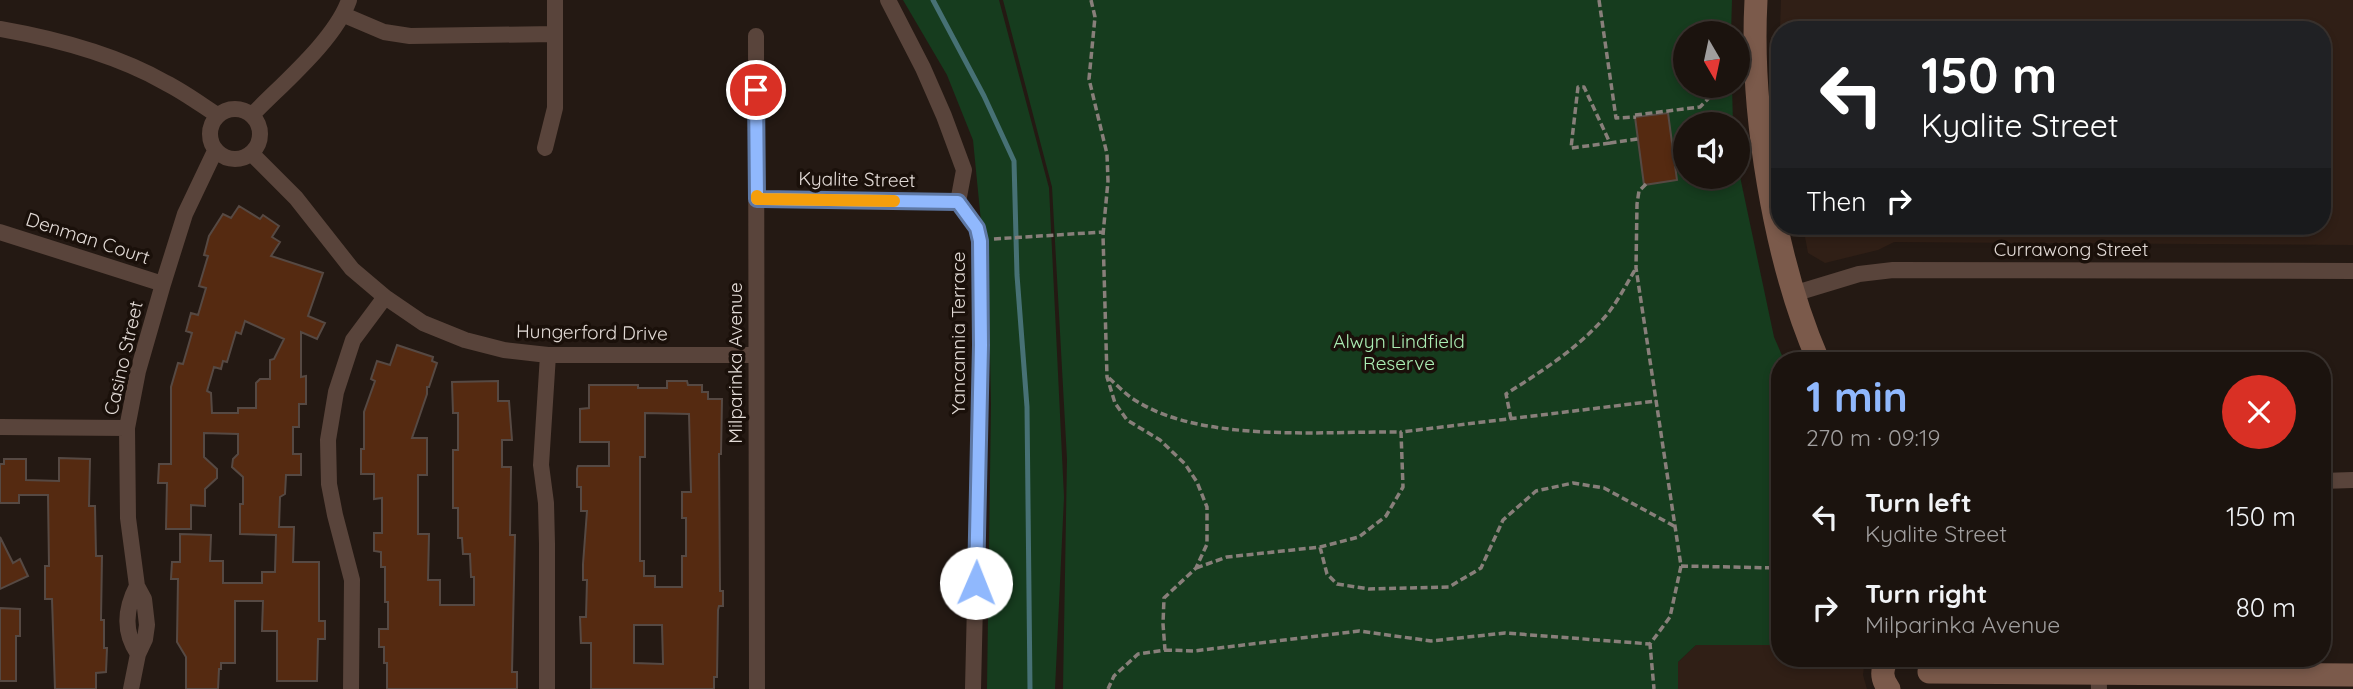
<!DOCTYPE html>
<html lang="en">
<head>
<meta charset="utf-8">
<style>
  body { margin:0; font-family:Quicksand,sans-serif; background:#241c17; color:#f1f3f6; height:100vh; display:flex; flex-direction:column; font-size:26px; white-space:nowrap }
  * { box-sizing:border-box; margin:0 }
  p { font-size:23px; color:#a09e9e }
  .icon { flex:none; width:38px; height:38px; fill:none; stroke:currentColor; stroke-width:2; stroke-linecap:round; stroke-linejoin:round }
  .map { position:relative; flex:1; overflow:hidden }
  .drawer { position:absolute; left:1771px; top:352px; width:560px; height:315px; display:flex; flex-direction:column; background:#1b130e; border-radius:28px; box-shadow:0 4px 10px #0003,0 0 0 2px #39322e }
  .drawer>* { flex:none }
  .top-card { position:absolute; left:1771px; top:21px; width:560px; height:214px; border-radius:28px; box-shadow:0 4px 10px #0003,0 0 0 2px #39322e; background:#202124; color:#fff; overflow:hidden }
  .needle { width:46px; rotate:171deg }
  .fabs { position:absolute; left:1673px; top:21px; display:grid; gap:14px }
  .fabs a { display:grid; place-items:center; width:77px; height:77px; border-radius:50%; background:#1b130e; box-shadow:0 4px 10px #0003,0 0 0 2px #39322e; font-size:35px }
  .pin { position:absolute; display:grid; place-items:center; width:60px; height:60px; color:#fff; margin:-30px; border:4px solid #fff; border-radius:50%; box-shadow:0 2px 7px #0007 }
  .me { position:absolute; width:77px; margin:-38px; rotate:1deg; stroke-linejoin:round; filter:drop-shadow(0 0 5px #0008) }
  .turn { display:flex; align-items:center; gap:24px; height:147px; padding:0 35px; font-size:32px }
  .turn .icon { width:91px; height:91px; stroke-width:2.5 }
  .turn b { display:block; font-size:49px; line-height:60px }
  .then { display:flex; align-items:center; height:66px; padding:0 35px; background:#0003; gap:14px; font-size:26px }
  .round { display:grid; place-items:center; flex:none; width:74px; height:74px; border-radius:37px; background:#241c17 }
  .head { display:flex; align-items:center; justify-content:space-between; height:119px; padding:0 35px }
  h1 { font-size:42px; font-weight:700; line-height:52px; color:#90b8fd }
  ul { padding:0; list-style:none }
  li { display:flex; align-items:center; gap:21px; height:91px; padding:0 35px }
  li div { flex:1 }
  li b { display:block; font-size:26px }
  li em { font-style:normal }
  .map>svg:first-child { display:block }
  .built { fill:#301f16 }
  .green { fill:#163c1e }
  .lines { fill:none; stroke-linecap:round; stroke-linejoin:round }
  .stream { stroke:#477175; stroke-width:5 }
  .building { fill:#552a11; stroke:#564943; stroke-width:2; fill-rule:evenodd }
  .path { stroke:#887f7a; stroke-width:3.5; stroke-dasharray:7 3.5; stroke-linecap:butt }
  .street { stroke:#59443b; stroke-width:16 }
  .secondary { stroke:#7b5a4b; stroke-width:23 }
  .route-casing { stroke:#5e78a4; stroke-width:18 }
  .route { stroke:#90b8fd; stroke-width:12 }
  .slow { stroke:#f59e0b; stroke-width:12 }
  .labels { text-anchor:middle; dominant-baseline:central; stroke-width:7; stroke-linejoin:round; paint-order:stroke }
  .street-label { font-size:19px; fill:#e3dbd7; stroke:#1a100a }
  .park-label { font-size:19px; fill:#abedb4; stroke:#1a100a }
</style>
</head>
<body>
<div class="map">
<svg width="2353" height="689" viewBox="0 0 2353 689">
  <rect width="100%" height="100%" fill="#241913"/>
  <path class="built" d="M1781,0h572v245l-459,-3 -16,8 -53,13 -17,-10 -5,-27h519v-196h-542z
    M1696,645h84v13h85l-2,17 4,14h-189v-27z"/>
  <path class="green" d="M903,0h96l50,188 15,309 -9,192h-68l4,-285 -2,-101 -16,-163 -26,-65z
    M1003,0h729l-1,33h-46v53h47l1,38h-48v53h53v-10l36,170 10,23h-4v285h-84l-18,17v27h-615l4,-230 -15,-272z"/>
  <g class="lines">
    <path class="stream" d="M933,0l51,96 30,65 3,114 10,132 3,282"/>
  </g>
  <path class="building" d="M1668,113l9,67 -33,5 -9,-68z
    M239,206l21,13 3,-4 16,11 -7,11 8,5 -9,14 52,17 -15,43 17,7 -8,16 -16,-7v45l5,-1v28h-7v23h-6v27h8v21h-15l-1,19 -5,3 -1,30h15l-1,35h26v59h6v18h-7l-1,42h-40v-50h-15l1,-30h-28v62h-14v6h-2l-1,20h-32v-32l-9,-15 1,-63h-7l1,-17h8v-28l31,1 -1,26h13v22h39v-11h13l1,-37 -36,-1v-30h3v-27l-11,-10 1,-8 5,-5v-20l-34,-1v24l13,12v9l-12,11v17l-14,-1v24h-25l1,-46h-9l1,-19h12v-77l7,-24 5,1 9,-31 -6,-2 5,-18 7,2 8,-27 -7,-2 9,-30 -4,-1 5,-19 14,-22 8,4zM245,321l39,18 -10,20 -4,1v19h-10l-4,4v25h-18v5h-26l-1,-20 -4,-2 7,-24 7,2 2,-8 4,1 9,-30 5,2z
    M397,345l36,12 -1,4 5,2 -8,24h-2v7l-15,44h15v37h-9v59h11l-1,46h12v25h34v-28h-3l-1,-23h-7l-1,-16h-4v-30h-5v-58h5v-37h-5l-1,-31 46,-1v20h11l3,39h-10v27h9l-1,68h5l-3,137h5v17h-130v-26h-3v-16h-5v-18h9v-27h-3v-35h-4v-15l-7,-1v-18h8v-35l-8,1v-25h-13v-25h3v-37l11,-31 -4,-2 6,-18 13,4z
    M667,381h20l1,4h14v7h6v7h14l-1,55h-2l1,137h3v15h-4l-1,4 -1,67h-3v12h-123v-46h-10l-1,-26h6l1,-37h-4v-16l4,-53h-6v-24h-4v-18l1,-3h31v-24h-29v-33l9,-1v-23h49v3h29zM645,413l44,1 2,78h-9v26h4v38h-4v31h-27v-11h-11v-15h-4v-104h5zM634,625h28l1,39 -29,-1z
    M59,458l31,1 -1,47h6l1,50h6l-1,64h3v28h3l-1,24 -10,1v16h-41l-3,-90h-7v-33h4l-1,-71h-29v8h-19v-39h4v-5h22v21l33,1z
    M0,537l13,26 7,-4 8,17 -28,13z
    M0,608l20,1v27h-4v45h-16z"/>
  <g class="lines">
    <path class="path" d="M1091,0l4,17 -6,62 18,75 1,27 -5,54 4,142 8,26 12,17 33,20 25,24 12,18 10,25v37l-11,24 -32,30 -1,26 2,26 -27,4 -24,22 -6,13
      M1599,0l17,118 20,-1
      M1635,115l65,-8 21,-21
      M1610,143l-39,5 7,-61h6l26,56 28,-4
      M1646,184l-7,7 -2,13 -1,64 45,298 -11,51 -20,27 4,45
      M994,239l109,-7
      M1109,378c9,8 18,18 29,24 68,41 185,29 263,30
      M1511,419l-5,-25c36,-23 76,-48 103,-82 10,-13 18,-29 26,-42
      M1320,547l7,27 10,10 32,5 80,-2 32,-19 22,-48 33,-29 37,-8 31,5 70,38
      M1681,566l99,2
      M1196,568l31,-11 93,-10 39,-10 27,-21 17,-29 -2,-55 255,-31
      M1165,650l29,1 165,-20 72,10 74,-8 145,11"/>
    <path class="street" d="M888,0l35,68 21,48 20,54 -6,32 19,26 3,13 1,104 -8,344
      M344,15l40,17 26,4 145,-2
      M0,29c57,10 115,25 166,54 18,9 34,21 51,32
      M756,36l1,653
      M210 134a25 25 0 1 1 50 0a25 25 0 1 1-50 0Z
      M252,115c30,-31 83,-75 97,-115
      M545,148l10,-40v-108
      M251,153l45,45 56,71 33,28 38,26 42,17 39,10 44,5h208
      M757,199l201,3
      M0,232l163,52
      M1793,294l66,-20 34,-4 460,1
      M0,427l127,1
      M2322,481l31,-1
      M137,586c-12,23 -14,46 1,68
      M2098,658l1,31
      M131,689l7,-35 7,-15 2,-14 -3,-26 -7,-13 -9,-68 -1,-90 11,-57 25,-87 22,-70 30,-63
      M351,689l1,-109 -17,-65 -6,-31 -1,-44 8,-48 17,-52 32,-43
      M547,689v-145l-1,-41 -5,-38 7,-110"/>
    <path class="secondary" d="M1756,0c-6,110 18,259 62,360
      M1888,658c-7,11 -7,21 1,31
      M1929,672l424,3"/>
  </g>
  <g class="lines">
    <defs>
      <path id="route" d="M756,90l1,109 201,3 19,26 3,13 1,104 -5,238"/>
    </defs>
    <use href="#route" class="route-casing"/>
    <use href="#route" class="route"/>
    <path class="slow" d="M757,196v3l137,2"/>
  </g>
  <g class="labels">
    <g class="street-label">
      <text transform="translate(857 179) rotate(1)">Kyalite Street</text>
      <text transform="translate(88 238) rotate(18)">Denman Court</text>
      <text x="2071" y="249">Currawong Street</text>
      <text transform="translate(592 332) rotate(1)">Hungerford Drive</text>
      <text transform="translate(958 333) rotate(-90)">Yancannia Terrace</text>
      <text transform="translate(123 358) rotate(-77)">Casino Street</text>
      <text transform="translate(735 363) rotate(-90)">Milparinka Avenue</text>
    </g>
    <g class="park-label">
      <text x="1399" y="341">Alwyn Lindfield<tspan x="1399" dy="22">Reserve</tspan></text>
    </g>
  </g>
</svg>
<div class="fabs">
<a><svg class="needle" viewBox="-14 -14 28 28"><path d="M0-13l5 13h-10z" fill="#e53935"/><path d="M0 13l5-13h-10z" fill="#a09e9e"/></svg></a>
<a><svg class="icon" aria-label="sound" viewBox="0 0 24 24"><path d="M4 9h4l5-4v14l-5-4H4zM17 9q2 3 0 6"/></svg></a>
</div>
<div class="pin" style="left:756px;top:90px;background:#d93025"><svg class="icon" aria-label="arrive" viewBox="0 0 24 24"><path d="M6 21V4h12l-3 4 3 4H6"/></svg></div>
<svg class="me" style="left:976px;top:583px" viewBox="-20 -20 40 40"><circle r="19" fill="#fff"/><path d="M0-13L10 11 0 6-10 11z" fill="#90b8fd"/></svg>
<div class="top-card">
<div class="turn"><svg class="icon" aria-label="left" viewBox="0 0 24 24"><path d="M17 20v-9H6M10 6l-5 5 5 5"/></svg><div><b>150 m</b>Kyalite Street</div></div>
<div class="then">Then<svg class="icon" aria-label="right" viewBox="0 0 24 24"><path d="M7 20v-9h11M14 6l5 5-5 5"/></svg></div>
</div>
<section class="drawer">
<div class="head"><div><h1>1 min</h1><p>270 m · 09:19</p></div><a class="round" style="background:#d93025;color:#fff"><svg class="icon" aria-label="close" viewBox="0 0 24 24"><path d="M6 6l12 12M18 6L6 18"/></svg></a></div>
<ul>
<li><svg class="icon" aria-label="left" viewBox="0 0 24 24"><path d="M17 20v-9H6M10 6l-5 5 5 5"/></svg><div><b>Turn left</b><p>Kyalite Street</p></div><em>150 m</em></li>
<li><svg class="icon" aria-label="right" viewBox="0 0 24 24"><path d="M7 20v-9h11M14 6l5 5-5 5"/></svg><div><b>Turn right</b><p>Milparinka Avenue</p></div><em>80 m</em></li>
</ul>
</section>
</div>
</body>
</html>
